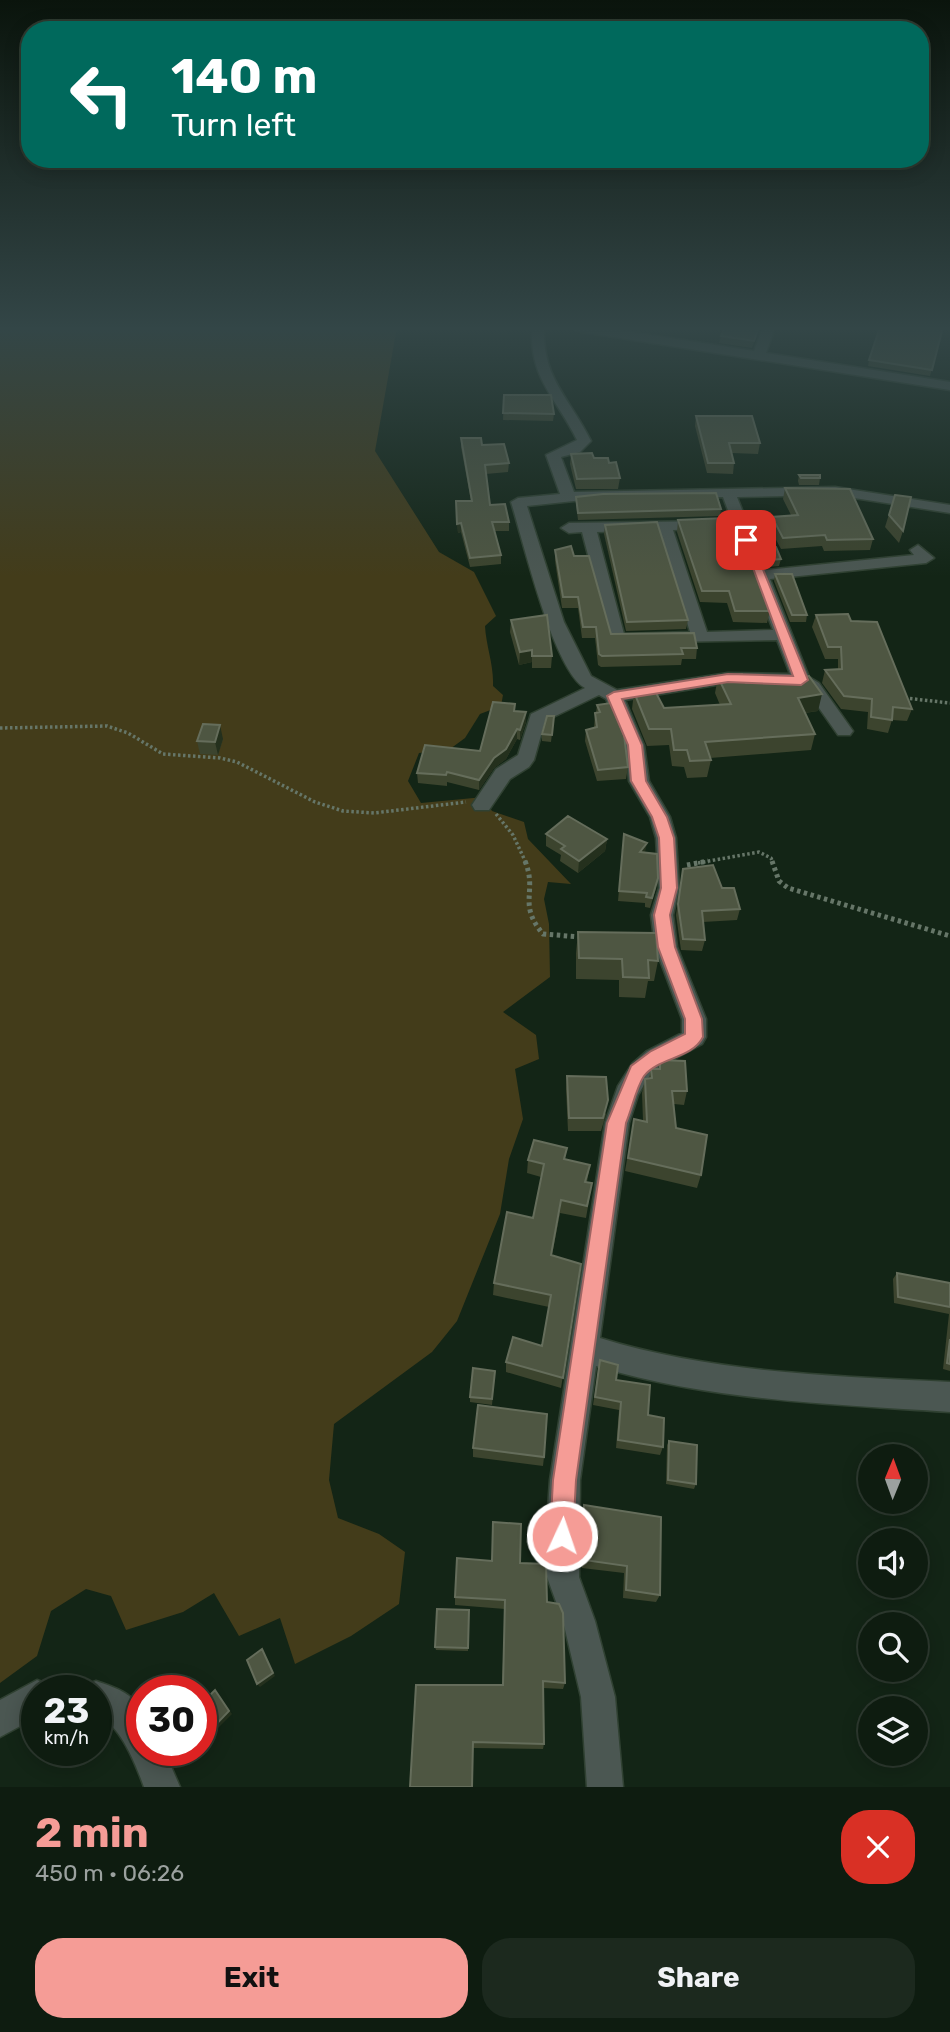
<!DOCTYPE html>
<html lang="en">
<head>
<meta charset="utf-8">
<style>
  body { margin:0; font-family:Rubik,sans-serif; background:#1c291e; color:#f1f3f6; height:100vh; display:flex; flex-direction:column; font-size:26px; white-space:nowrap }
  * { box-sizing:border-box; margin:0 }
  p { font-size:23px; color:#9ba19f }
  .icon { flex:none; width:38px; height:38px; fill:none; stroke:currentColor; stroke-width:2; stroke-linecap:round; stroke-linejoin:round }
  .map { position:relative; height:1787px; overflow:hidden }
  .sheet { display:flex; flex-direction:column; background:#0e1c10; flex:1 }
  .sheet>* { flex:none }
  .hud { position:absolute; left:21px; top:21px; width:908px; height:147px; border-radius:28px; box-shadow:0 4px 18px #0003,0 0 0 2px #2e3a30; background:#00695c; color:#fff; overflow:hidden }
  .needle { width:46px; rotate:1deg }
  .controls { position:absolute; left:858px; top:1444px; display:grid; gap:14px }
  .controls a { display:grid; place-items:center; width:70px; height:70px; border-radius:50%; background:#0e1c10; box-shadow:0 4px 18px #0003,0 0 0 2px #2e3a30; font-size:35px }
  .speed { position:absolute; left:21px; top:1675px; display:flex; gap:14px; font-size:35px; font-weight:700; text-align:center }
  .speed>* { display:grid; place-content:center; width:91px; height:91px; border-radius:50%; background:#0e1c10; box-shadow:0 4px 18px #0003,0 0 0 2px #2e3a30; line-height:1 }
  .speed small { font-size:18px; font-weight:400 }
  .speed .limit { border:10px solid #d22; background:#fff; color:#111 }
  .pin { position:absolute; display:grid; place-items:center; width:60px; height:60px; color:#fff; margin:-30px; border-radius:14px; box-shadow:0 4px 10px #0006 }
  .me { position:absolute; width:77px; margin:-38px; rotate:3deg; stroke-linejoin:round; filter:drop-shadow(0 0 5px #0008) }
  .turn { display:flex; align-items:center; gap:24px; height:147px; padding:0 35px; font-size:32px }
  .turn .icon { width:91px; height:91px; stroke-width:2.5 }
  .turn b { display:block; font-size:49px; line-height:60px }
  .round { display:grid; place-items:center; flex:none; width:74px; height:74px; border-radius:28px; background:#1c291e }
  .summary { display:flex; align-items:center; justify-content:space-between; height:119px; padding:0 35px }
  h1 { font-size:42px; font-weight:700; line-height:52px; color:#f59c96 }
  .primary-button { display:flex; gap:14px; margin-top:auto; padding:14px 35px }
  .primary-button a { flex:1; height:80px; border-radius:28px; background:#f59c96; color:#111; font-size:28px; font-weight:700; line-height:80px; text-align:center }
  .primary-button a+a { background:#1c291e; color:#f1f3f6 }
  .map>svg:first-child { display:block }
  .green { fill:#433c1a }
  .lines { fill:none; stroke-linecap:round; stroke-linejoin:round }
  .minor-casing { stroke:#304132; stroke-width:3 }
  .path-far1 { stroke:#667668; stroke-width:3.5; stroke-dasharray:2.5 2.5; stroke-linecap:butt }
  .path { stroke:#667668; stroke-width:5; stroke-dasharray:3.5 3.5; stroke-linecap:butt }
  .minor { fill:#4b5752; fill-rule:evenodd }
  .wall { fill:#3c442e }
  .shaded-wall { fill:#24301d }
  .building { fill:#4e5642; stroke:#656d5b; stroke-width:2 }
  .route { fill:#f59c96; stroke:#9f6562; stroke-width:2 }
</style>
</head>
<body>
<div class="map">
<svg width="950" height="1787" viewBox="0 0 950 1787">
  <rect width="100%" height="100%" fill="#132516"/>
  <path class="green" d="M0,327h397l-22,124 64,101 35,20 22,44 -11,10c1,20 9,39 8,60l10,9 -2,11 -21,8 -15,24 -15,11 -31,4 -11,28 13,22 63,-6 8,14 32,11 4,17 43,45 -23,-2 -4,17 5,25 1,53 -47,35 33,23 3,24 -24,10 8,50 -14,40 -9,55 -43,107 -25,31 -98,72 -5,56 9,38 41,16 26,18 -6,52 -48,32 -56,28 -15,-46 -41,18 -25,-43 -31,19 -57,18 -15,-34 -25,-7 -35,22 -14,45 -37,27z"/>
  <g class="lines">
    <defs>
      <path id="minor" d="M532,327h12c-2,52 26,71 47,114l-11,11 -19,5 13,35 261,-5 115,18v8l-115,-18 -98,2 29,73 148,-15 -4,-5 8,-5 16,13 -8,5 -156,16 39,98 10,6 34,48 -3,4h-12l-31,-44 -10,-6 -69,-2 -103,17 19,45 5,36 21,36 6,21 3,50 -6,27 4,32 29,72v18l-4,7 -39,21 -15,13 -10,17 -9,28 -29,215c113,35 232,38 350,44v30c-119,-8 -239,-11 -354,-46l-16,114 -1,97 16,44 20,76 8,90h-36l-6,-90 -18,-76 -16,-44 -1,-41 4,-56 55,-357 13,-37 14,-22 15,-13 35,-18v-14l-27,-72 -4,-32 8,-27 -3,-50 -6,-21 -21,-36 -3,-36 -20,-46 -7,-4 -54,26 -11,39 -5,7 -19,12 -21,31h-14l-3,-5 24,-36 22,-14 13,-41 54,-26c-32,-18 -62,-148 -74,-186l7,-4 42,-4 -14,-39 31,-15c-21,-43 -48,-61 -45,-113zM723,497l50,133 -66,2 -34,-102 34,-1 5,-2v-6l-143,2 -8,5 8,5 13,-1 29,111 166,-3 13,34 -62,-1 -111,17 -26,-14 -27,-54 -37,-116 75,-8zM658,530l32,102 -66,2 -27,-102z
        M570,327h29l155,24 9,-24h12l-9,26 184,29v8l-374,-59z
        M37,1680l12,5 2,5h-14v27l-37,20v-37z
        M96,1681c46,15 46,23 46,69h22l16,37h-36c-8,-22 -24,-64 -48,-72v-25h-14l2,-4z"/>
    </defs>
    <use href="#minor" class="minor-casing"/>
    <path class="path-far1" d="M905,698l45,5
      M0,728l107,-2 21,7 35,21 57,4 17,4 78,40 28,9 31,2 92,-11
      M496,814l17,21 13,28
      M698,863l61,-11 12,6 2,5"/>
    <path class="path" d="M525,861c13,32 -8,42 18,73l38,3
      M772,861l7,20 9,7 162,48
      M687,865l21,-4"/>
    <use href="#minor" class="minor"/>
  </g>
  <path class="wall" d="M725,327h35l-8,21 -33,-5 2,-7z
    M943,327l-13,49 -62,-10 1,-6z
    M504,395l50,19 -1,7 -50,-1z
    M696,416l64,27 -2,11 -26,-1 2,10 -1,11 -26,-1 -12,-47z
    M461,438l21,7 27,18 -1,9 -22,2 4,31 19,17v9h-14l6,24v9l-31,3 -9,-35 -3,1 -2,-32h15l-10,-54z
    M571,454l23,4 15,5 11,15 -2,11h-42l-6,-25z
    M799,475l21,3 -1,7h-20l-1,-4z
    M785,488l88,51 -3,11 -46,1 -2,-5 -41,3 -12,-22 3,-10 19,-2 -8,-16z
    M895,495l8,36 -4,12 -14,-16z
    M576,497l145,12 -1,7 -142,4 -2,-17z
    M678,520l58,24 34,67 -3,12 -34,-1 -6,-19 -27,-1 -23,-70z
    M605,525l83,95 -2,9 -60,2 -22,-97z
    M764,548l17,11 -2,7 -11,1 -5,-12z
    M555,550l19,6 37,78 86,14 -1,11h-14l-1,6 -80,2 -3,-2 -3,-27h-13l-4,-30h-16l-7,-47z
    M775,574l32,41 -1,7h-16l-16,-41z
    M816,615l35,6 61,88 -5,12 -15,-1 -4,13 -21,-4 1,-17 -27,-3 -19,-26 3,-13 13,-1v-10h-13l-13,-32z
    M511,620l41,36 -1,12h-19v-6l-13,3 -9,-33z
    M718,677l28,6 54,-3v-3l18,34 -13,2 10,21 -4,16 -101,8 1,2 -4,17 -20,1 -3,-11 -12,-1 -3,-21 -22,1 -15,-37 2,-17 30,16 56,-3 -5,-12z
    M515,704v7l11,1v10l-6,18 -3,-1 -11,20 -12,9 -15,22 -32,-8v4l-29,-3 -1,-10 63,-22z
    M597,705l31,62 -2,12 -29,2 -12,-40 1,-11 8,-2 1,-15h1z
    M554,716l-3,26 -9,-1v-7z
    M223,739l-5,16 -18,-1 -3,-13z
    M546,834l61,5 -2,12 -27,22 -18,-12 1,-6 -15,-9z
    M623,844l22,9 11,35 -6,20 -5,-1v-4l-27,-2z
    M683,869l39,19 18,21 -3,11 -34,2 2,18 -3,11 -21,-1 -5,-35z
    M578,932l80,29 -4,20h-6l-3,17 -26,-1v-17l-43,-1v-26z
    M660,1060l27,31 -3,14 -10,-1 2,24 25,47 -4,13 -72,-17 9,-52 9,2 -1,-28 3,-14 4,-1 2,-9h7z
    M567,1076l39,38 -5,17h-33l-2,-42z
    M567,1148l-2,11 25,6 -3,17 5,1 -6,35 -26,-5 -8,42 29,9 -20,124 -55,-16v-10l36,-16 7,-39 -56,-12 1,-12 39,-65 8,-41 -14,-4 1,-13z
    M897,1273l53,10v88l-7,-2 6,-55 -55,-11 -1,-24z
    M600,1360l48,55 15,32 -3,8 -44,-7 3,-38 -26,-5z
    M495,1371l-3,34 -22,-3v-5z
    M669,1441l27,43 -2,5 -28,-5 1,-39z
    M473,1448l71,9 -1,9 -70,-9z
    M584,1505l76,90 -4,7 -33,-4 1,-25 -42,-5v-55z
    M520,1563l27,39 18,81 -2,6 -20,-1 1,56 -1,5 -70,-1 -63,39 92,-102 3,-76 -50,-4v-8z
    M469,1610l-1,41 -32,-1 -1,-3z"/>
  <path class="shaded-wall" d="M759,327h1l-8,21 2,-7z
    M461,523v9l-3,1 -1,-9z
    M532,650v12l-13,3 1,-13z
    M822,694l-4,17 -24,3 4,-16z
    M526,712v10l-6,18v-10z
    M220,725l3,14 -5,16 -3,-13z
    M517,729v10l-11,20 -12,9 -15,22v-10l15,-22z
    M607,839l-2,12 -27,22 1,-12z
    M647,843l-2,10 -5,-1z
    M561,1200l-1,13 -11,54 2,-12z
    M262,1649l13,27 -15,11 -3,-3z
    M215,1690l17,24 -27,27 -3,-2z"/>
  <path class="building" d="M725,327h34l-5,14 -33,-5z
    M880,327h63l-11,43 -63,-10z
    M504,395h47l3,19 -51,-1z
    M696,416h56l8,27h-31l5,20h-26z
    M461,438h20l1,7 22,-1 5,19 -24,2 5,40 15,-1 4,18h-17l9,33 -31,3 -9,-35 -4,1 -1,-23h16z
    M592,453l2,5h14l1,5 7,-1 4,16 -43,1 -6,-25z
    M799,475h21v3h-19z
    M785,488l65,1 23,50 -46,1 -2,-5 -42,3 -11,-21 26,-2z
    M716,493l5,16 -143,4 -2,-16 27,-3z
    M895,495l16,2 -8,34 -14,-16z
    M727,518l9,26h8l26,67h-35l-6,-20h-27l-24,-71z
    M657,522l31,98 -61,2 -22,-97z
    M571,546l3,10h15l22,78 83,-1 3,15h-16l2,6 -81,2 -3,-2 -3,-27h-13l-5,-30h-15l-8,-47z
    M776,547l5,12 -12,1 -5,-12z
    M775,574h17l15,41h-15z
    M848,614l3,7 26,1 35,87 -19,-2 -1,13 -21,-3 1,-18 -28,-3 -19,-26 17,-1 -1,-22h-13l-12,-32z
    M547,615l5,41h-20v-6l-12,2 -9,-32z
    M742,674l4,9 56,-3 -2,-3 9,-1 13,18 -24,4 17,36 -110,8 6,18 -21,1 -3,-11h-13l-3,-21h-22l-15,-37 20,-3 10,19 67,-4 -13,-27z
    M493,702l22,2 -1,7 12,1 -6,18 -3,-1 -11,20 -12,9 -15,22 -32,-8 -1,3 -29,-2 8,-28 55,6z
    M611,703l13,32 4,32 -30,3 -12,-40 11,-3 -2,-14 5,-1 -3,-7z
    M547,716h7l-2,19 -10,-1z
    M203,724l17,1 -5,17 -18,-1z
    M568,816l39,23 -28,22 -18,-12 4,-3 -19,-12z
    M624,834l23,9 -7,9 17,2 1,24 -6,20 -6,-1 1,-4 -28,-2z
    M713,865l9,23h12l6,21 -38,2 3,29 -22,-1 -5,-35 5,-35z
    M578,932l78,1 2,28 -10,-1 1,18 -26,-1 -1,-18 -43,-1z
    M660,1060l25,1 2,30h-15l4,37 31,7 -6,40 -73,-17 6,-39 13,3 -2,-43 7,-1 -1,-9h9z
    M567,1076l39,1 2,23 -5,18h-34z
    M534,1140l33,8 -3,11 26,6 -5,17 7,1 -5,23 -26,-6 -10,55 30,9 -18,114 -57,-16 7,-25 29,9 9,-51 -57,-12 13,-71 26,6 11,-54 -16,-4z
    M897,1273l53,10v24l-52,-10z
    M950,1339v25l-3,-1z
    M600,1360l18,5 -2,15 34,5 -2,30 16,3 -1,29 -45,-7 3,-38 -26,-5z
    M473,1368l22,3 -3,28 -22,-2z
    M478,1405l69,9 -3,43 -71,-9z
    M669,1441l28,4 -1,39 -28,-4z
    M584,1505l77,12 -1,78 -34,-5 1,-24 -43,-6z
    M493,1522l28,2 -1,39 26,1 1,38 12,2 4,9 2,70 -22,-2 1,63 -71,-2 -1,45h-62l6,-102h87l2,-85 -50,-3 2,-39 35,3z
    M437,1609l32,1 -1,38 -33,-1z
    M262,1649l11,24 -16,11 -10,-24z
    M215,1690l14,21 -27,28 -1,-35z"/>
  <linearGradient id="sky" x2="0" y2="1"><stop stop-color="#0a140c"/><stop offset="0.57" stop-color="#334647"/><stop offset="1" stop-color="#334647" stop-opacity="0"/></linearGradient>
  <rect width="950" height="577" fill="url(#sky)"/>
  <path class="route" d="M742,538l9,2 57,140 -7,5 -73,-3 -106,17 20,46 4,36 21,36 7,21 3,50 -7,27 5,32 27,72 1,18c-11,22 -44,20 -59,39 -8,12 -12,33 -18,47l-50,357 -3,56 -3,9 -8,3 -9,-3 -3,-9 3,-56 54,-357 24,-57 20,-15 34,-17v-15l-27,-72 -4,-32 7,-27 -2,-50 -7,-21 -21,-36 -3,-36 -21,-49 7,-4 114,-18 65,2z"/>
</svg>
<div class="controls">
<a><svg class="needle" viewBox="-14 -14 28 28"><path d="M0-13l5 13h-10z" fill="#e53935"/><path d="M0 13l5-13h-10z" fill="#9ba19f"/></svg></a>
<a><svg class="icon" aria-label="sound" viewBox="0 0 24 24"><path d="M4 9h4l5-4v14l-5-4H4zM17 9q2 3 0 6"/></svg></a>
<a><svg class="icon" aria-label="search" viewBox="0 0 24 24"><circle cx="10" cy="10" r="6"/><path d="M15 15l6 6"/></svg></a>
<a><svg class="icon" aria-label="layers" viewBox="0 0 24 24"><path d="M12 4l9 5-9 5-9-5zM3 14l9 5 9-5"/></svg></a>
</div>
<div class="speed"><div>23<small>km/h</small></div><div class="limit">30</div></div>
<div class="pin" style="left:746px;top:540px;background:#d93025"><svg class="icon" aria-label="arrive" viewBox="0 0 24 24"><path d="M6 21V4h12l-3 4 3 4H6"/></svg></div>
<svg class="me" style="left:562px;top:1536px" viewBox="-20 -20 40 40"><circle r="17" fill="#f59c96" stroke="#fff" stroke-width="3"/><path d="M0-11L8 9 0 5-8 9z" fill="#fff"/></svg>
<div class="hud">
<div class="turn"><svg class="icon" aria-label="left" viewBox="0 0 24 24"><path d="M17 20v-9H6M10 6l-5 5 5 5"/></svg><div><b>140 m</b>Turn left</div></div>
</div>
</div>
<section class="sheet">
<div class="summary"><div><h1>2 min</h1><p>450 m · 06:26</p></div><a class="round" style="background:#d93025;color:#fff"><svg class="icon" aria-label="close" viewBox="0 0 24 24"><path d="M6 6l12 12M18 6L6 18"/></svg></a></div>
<div class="primary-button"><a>Exit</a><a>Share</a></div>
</section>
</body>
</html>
